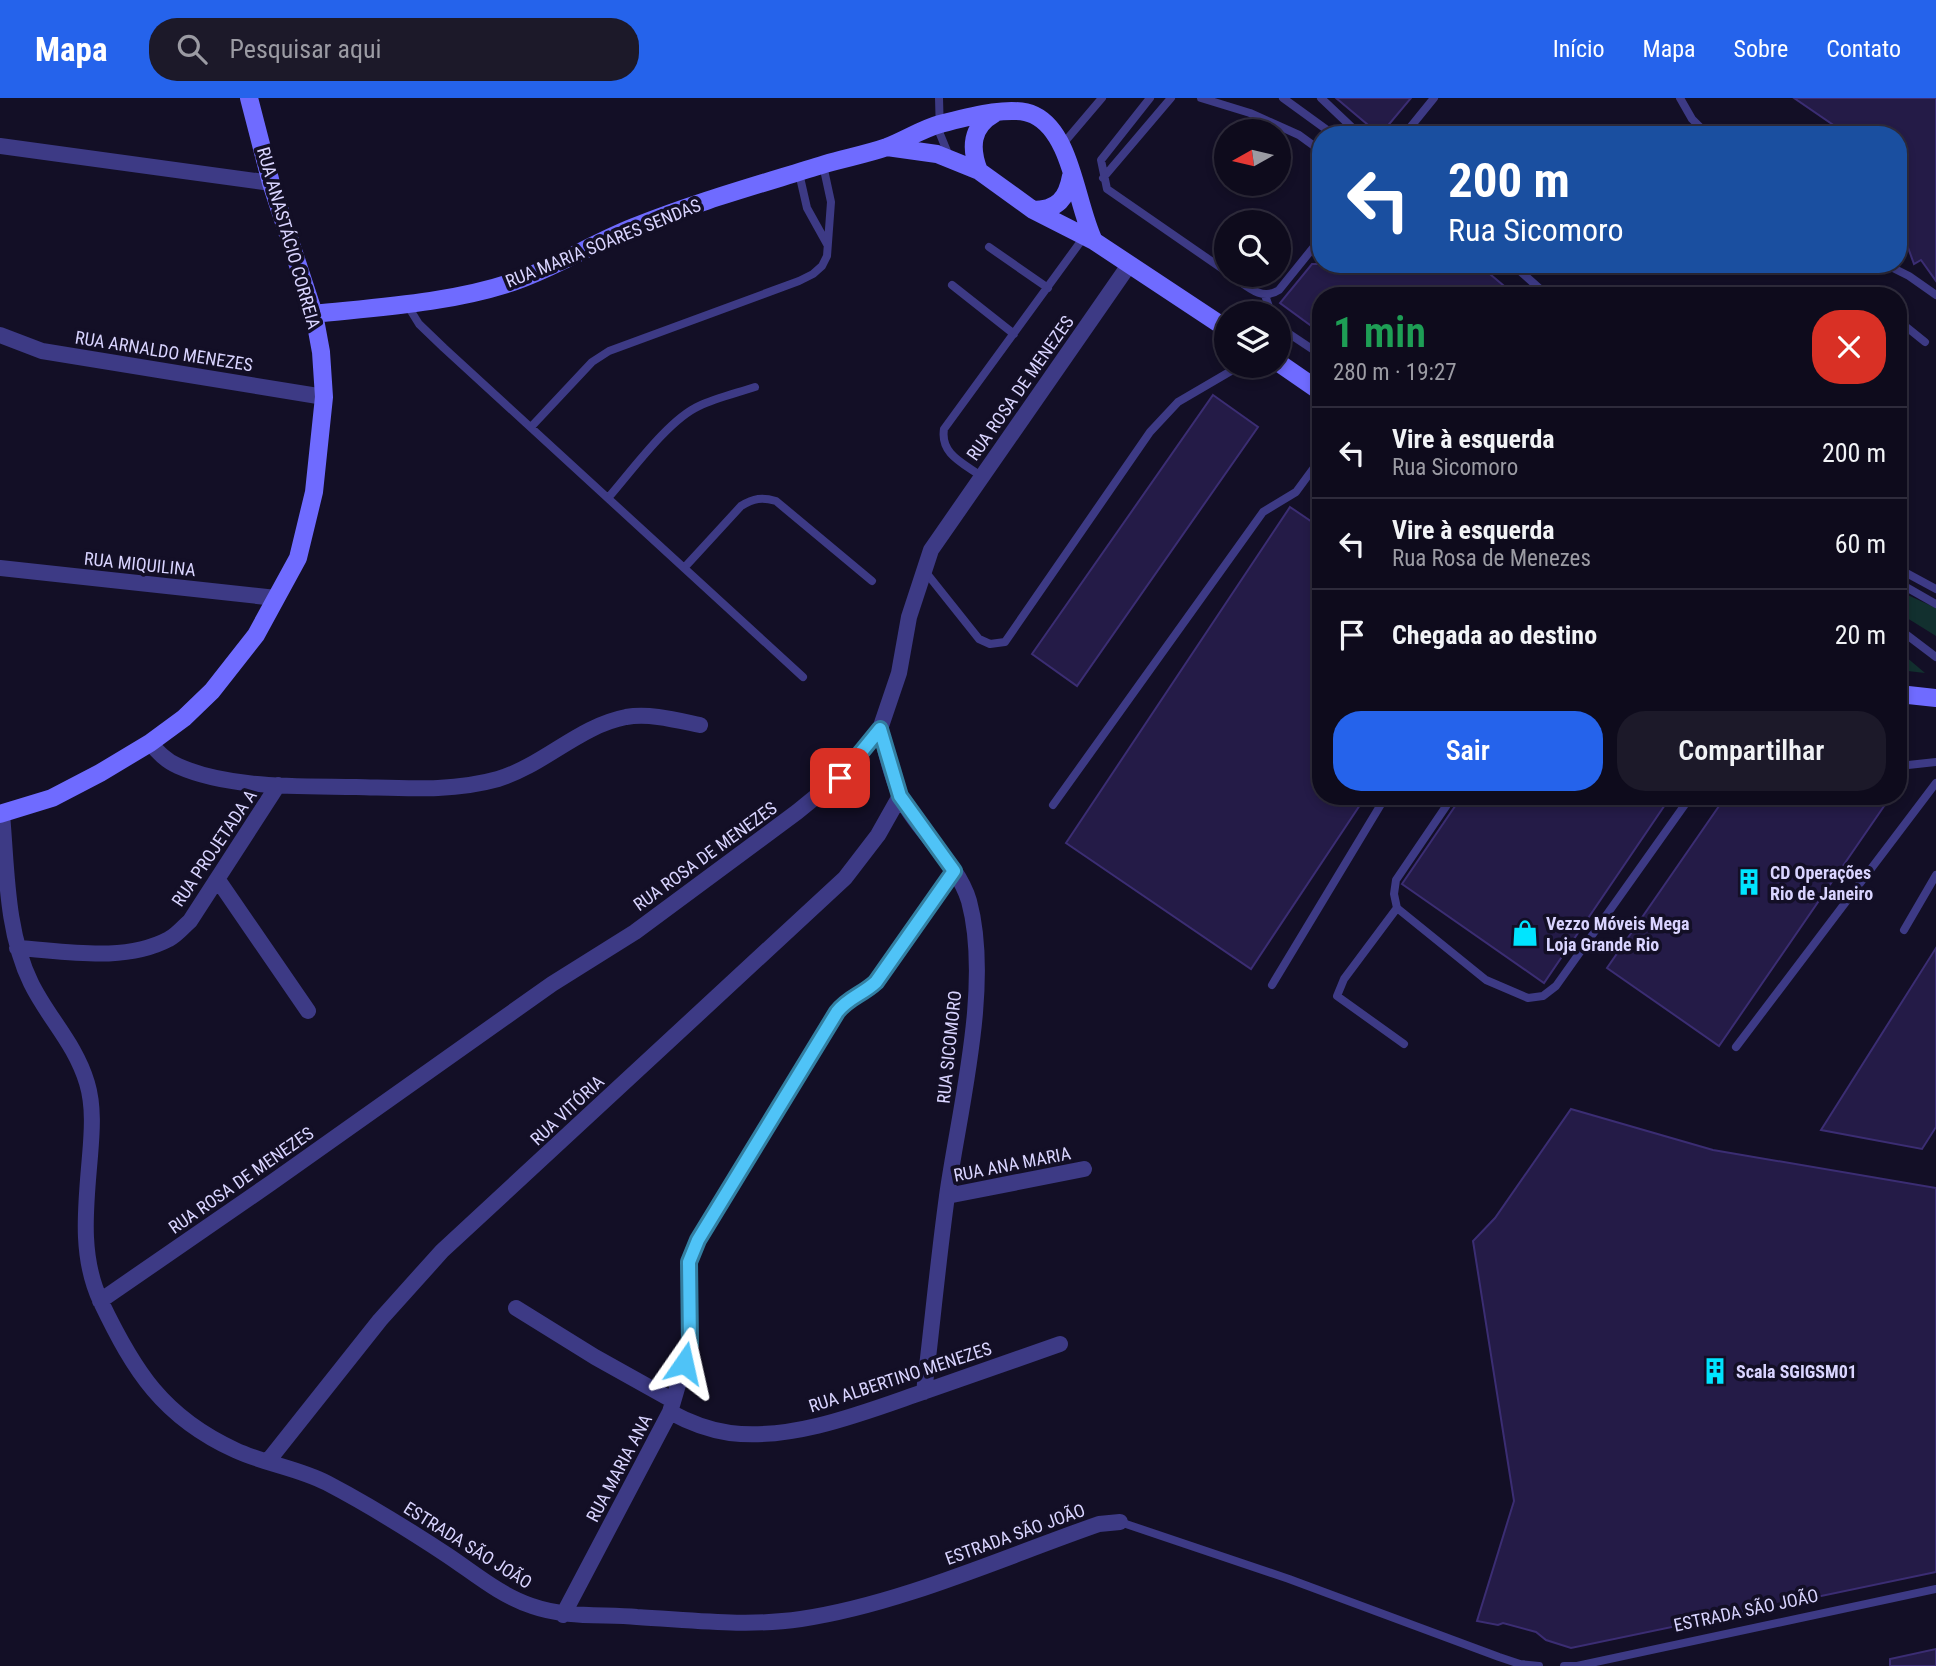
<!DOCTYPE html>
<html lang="pt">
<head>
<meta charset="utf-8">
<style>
  body { margin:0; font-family:"Roboto Condensed",sans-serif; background:#1c1929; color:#f1f3f6; height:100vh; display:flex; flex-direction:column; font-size:26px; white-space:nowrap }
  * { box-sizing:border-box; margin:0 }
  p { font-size:23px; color:#9b9ba3 }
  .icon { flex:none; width:38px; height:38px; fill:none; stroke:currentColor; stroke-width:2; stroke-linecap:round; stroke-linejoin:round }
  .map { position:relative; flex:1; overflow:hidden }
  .sheet { position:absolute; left:1312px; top:189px; width:595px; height:518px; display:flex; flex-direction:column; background:#0e0b1c; border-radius:28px; box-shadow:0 4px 10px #0003,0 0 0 2px #2e2b3b }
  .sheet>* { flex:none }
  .hud { position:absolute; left:1312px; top:28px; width:595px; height:147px; border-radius:28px; box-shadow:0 4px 10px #0003,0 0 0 2px #2e2b3b; background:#1a4fa0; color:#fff; overflow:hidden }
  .needle { width:46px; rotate:262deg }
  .fabs { position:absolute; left:1214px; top:21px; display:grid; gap:14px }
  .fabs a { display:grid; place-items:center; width:77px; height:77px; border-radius:50%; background:#0e0b1c; box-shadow:0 4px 10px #0003,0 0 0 2px #2e2b3b; font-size:35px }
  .pin { position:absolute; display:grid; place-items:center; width:60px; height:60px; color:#fff; margin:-30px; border-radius:14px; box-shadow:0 4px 10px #0006 }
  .me { position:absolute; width:77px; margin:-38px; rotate:11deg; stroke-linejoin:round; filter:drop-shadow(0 0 5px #0008) }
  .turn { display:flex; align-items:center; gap:24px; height:147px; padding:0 21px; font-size:32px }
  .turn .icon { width:91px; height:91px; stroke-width:2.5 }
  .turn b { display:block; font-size:49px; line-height:60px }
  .round { display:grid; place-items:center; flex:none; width:74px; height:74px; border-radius:28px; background:#1c1929 }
  .head { display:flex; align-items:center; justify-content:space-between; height:119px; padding:0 21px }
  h1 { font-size:42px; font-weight:600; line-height:52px; color:#1e9e55 }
  .primary-button { display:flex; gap:14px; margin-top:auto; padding:14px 21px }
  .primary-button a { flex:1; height:80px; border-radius:28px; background:#2563eb; color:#fff; font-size:28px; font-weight:600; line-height:80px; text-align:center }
  .primary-button a+a { background:#1c1929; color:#f1f3f6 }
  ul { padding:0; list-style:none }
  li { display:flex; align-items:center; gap:21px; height:91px; padding:0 21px; border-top:2px solid #2e2b3b }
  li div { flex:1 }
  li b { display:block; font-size:26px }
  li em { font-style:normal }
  header { display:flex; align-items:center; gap:42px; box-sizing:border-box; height:98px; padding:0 35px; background:#2563eb; color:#fff }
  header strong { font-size:33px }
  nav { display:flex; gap:38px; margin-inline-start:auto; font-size:24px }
  .search { width:490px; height:63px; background:#1c1929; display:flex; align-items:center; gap:18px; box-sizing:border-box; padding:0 24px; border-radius:28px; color:#9b9ba3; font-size:26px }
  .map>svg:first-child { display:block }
  .green { fill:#12302f }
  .building { fill:#241b47; stroke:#3b2d73; stroke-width:2 }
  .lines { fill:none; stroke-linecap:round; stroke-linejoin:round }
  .lane { stroke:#3d3a85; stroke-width:8 }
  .street { stroke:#3d3a85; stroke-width:16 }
  .secondary { stroke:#6f6bff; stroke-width:18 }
  .route-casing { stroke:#337fa1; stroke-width:18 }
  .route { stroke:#4fc3f7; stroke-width:12 }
  .labels { text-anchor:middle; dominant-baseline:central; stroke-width:7; stroke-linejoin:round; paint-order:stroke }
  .street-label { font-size:18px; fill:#d9d4ff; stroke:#130f26 }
  .poi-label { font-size:18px; font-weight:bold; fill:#d9d4ff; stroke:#130f26; text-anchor:start }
</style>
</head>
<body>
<header>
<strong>Mapa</strong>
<div class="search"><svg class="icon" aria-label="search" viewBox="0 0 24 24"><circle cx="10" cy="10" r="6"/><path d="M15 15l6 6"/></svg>Pesquisar aqui</div>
<nav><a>Início</a><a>Mapa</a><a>Sobre</a><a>Contato</a></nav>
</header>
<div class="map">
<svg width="1936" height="1568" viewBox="0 0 1936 1568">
  <rect width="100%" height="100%" fill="#130f26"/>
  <path class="green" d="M1899,493l37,17v28l-37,-23z
    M1899,553l26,22 -26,-3z"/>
  <path class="building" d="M1336,0h75l-31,37z
    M1794,0h142v183l-15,-21 -7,4 -15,-41v-88h-51z
    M1312,166h166l38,32h-195v37l-41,-30z
    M1213,297l45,32 -181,259 -45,-32z
    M1290,409l31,21v268h45l-115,173 -185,-126z
    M1462,698h209l-127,187 -142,-99z
    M1726,698h165l-172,250 -112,-78z
    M1936,850v179l-14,22 -101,-19z
    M1571,1011l142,41 223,38v384l-365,76 -25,-8 -10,-8 -33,-9 -5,2 -21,-4 37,-120 -41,-260 22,-23z
    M1936,1551v17h-46v-7z"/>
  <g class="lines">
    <path class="lane" d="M939,0l1,36 9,22
      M1150,0l-49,62 6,29 120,83
      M1201,0l49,15 49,22 22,16
      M1283,0l51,37
      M1321,0l39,37
      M1680,0l12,21 16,16
      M1404,37l30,-37
      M1062,47l40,-47
      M799,75l8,35 20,36
      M1103,80l68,-80
      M989,149l59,41
      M1512,166l36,32
      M1885,166l24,12 27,19
      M1231,177c15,10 30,27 48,15l42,-52
      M952,187l62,49
      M1265,197l6,18
      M406,205l13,21 25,24 359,329
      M1899,223l26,21
      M1279,229l42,28
      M531,329l61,-65 17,-11 190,-70 14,-7 9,-8 5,-10 4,-54 -8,-37
      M981,378c-18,-13 -41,-22 -37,-47l140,-192
      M608,400c23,-26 60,-78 91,-92 17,-8 38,-13 56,-19
      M684,470l57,-62c13,-8 21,-9 35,-5l96,80
      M1899,471l37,20
      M924,472l55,69 11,5 15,-2 145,-210 28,-30 53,-31 4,-5
      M1899,485l37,21
      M1899,531l37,28
      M1899,668l37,-4
      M1453,698l-57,84 -2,14 3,14 89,72 42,18 15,-2 13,-10 135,-190
      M1053,707l210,-293 33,-20 25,-34
      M1397,810l-53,71 -7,17 67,48
      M1904,832l32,-55
      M1272,887l114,-189
      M1736,949l200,-264
      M1120,1424l169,57 210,78 21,7 19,2
      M1564,1568h13l359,-77"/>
    <path class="street" d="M0,48l271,37
      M0,237l42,16 282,46
      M0,470l276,30
      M880,631c6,22 10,45 20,66 17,37 57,66 69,106 23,85 -10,209 -22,295 -9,65 -15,131 -23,196
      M150,645c8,9 16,18 28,23 52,23 122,20 178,21 47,1 96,5 142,-8 46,-14 81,-53 128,-62 24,-4 50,3 74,8
      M2,716c5,56 4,118 29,169 17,35 44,60 56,100 7,23 5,49 3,73 -4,49 -11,100 11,146 33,69 62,115 134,148 30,14 63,18 92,33 42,22 82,47 120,72 27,18 54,41 85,51 34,12 70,8 105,11 55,3 110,10 164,2 100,-15 203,-62 298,-95l21,-2
      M218,782l90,131
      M17,850c48,3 107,15 152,-9 8,-4 14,-12 21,-18l88,-136
      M947,1098l137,-27
      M100,1203l171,-118 281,-199 83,-52 162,-120 43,-35 40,-48 19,-56 10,-56 22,-67 198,-285
      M516,1210l79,49 77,43
      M670,1314c20,11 38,18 60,21 63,8 135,-21 193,-41 46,-16 92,-32 137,-48
      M268,1363l112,-141 62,-69 403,-373 33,-43 22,-39
      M563,1517l107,-203 20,-68 -1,-82 9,-22 139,-228c13,-16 25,-17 39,-30l78,-111"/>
    <path class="secondary" d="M887,49l50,7 42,17 54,39 61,31 133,88
      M979,73c-9,-23 -8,-44 15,-57
      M1033,112c25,0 34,-12 38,-34
      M314,216c66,-7 136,-11 199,-32 42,-14 80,-39 121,-55 62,-25 127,-43 191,-63 20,-6 42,-10 62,-17 18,-7 35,-18 53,-23 24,-6 72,-20 94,-9 38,18 42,89 60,126
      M1279,265l42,29
      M1899,596l37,4
      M0,716l52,-16 48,-25 50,-30 34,-25 28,-27 44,-56 42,-77 16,-66 10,-95 -3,-45 -7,-38 -43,-131 -22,-85"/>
  </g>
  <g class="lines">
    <defs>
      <path id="route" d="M684,1265l6,-19 -1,-82 9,-22 139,-228c12,-15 25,-17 39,-30l78,-111 -54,-75 -20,-67 -40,49"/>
    </defs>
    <use href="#route" class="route-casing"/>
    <use href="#route" class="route"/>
  </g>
  <defs>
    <symbol id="building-bare" viewBox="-9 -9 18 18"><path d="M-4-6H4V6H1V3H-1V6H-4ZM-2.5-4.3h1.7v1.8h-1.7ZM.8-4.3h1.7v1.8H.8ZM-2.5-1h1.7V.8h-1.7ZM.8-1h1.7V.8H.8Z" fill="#00e5ff" stroke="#130f26" stroke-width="2.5" paint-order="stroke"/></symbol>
    <symbol id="shop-bare" viewBox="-9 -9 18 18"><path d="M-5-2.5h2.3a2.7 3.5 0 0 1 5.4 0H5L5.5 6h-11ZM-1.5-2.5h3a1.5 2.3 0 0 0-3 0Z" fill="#00e5ff" stroke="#130f26" stroke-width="2.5" paint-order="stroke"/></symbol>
  </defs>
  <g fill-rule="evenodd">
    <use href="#building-bare" x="1730" y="765" width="38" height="38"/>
    <use href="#shop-bare" x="1506" y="816" width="38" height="38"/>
    <use href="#building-bare" x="1696" y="1254" width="38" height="38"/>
  </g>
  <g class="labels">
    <g class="street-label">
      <text transform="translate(289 140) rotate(74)">RUA ANASTÁCIO CORREIA</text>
      <text transform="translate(603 145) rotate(-22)">RUA MARIA SOARES SENDAS</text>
      <text transform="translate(164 253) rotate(9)">RUA ARNALDO MENEZES</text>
      <text transform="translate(1020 290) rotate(-55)">RUA ROSA DE MENEZES</text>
      <text transform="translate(140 466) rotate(6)">RUA MIQUILINA</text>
      <text transform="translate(214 750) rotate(-56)">RUA PROJETADA A</text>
      <text transform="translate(705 758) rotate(-36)">RUA ROSA DE MENEZES</text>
      <text transform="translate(949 949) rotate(-84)">RUA SICOMORO</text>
      <text transform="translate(567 1012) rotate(-43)">RUA VITÓRIA</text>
      <text transform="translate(1012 1066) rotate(-11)">RUA ANA MARIA</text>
      <text transform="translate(241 1082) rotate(-35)">RUA ROSA DE MENEZES</text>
      <text transform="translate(900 1279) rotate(-18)">RUA ALBERTINO MENEZES</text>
      <text transform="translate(619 1370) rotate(-62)">RUA MARIA ANA</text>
      <text transform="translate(1015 1436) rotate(-20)">ESTRADA SÃO JOÃO</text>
      <text transform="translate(468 1447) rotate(32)">ESTRADA SÃO JOÃO</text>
      <text transform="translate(1746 1512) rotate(-12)">ESTRADA SÃO JOÃO</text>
    </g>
    <g class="poi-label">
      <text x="1770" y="774">CD Operações<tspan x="1770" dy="21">Rio de Janeiro</tspan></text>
      <text x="1546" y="825">Vezzo Móveis Mega<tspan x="1546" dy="21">Loja Grande Rio</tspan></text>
      <text x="1736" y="1273">Scala SGIGSM01</text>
    </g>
  </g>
</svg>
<div class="fabs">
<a><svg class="needle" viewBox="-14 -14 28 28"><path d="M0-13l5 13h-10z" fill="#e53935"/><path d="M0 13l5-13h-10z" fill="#9b9ba3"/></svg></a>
<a><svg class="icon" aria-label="search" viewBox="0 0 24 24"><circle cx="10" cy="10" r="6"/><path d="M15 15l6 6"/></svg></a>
<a><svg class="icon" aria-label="layers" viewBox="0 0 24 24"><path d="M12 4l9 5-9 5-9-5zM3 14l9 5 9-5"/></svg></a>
</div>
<div class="pin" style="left:840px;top:680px;background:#d93025"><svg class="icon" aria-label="arrive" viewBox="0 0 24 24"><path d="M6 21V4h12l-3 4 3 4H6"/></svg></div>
<svg class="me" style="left:684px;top:1265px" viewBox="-20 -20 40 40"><path d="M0-17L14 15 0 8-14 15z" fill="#4fc3f7" stroke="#fff" stroke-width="4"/></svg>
<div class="hud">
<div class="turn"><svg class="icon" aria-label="left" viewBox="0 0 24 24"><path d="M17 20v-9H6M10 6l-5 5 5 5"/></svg><div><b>200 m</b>Rua Sicomoro</div></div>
</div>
<section class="sheet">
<div class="head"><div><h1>1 min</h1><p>280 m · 19:27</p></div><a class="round" style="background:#d93025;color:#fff"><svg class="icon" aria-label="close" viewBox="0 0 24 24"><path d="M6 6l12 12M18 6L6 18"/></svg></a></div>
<ul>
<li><svg class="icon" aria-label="left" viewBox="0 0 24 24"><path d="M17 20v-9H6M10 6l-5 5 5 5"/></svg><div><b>Vire à esquerda</b><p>Rua Sicomoro</p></div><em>200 m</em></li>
<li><svg class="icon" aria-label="left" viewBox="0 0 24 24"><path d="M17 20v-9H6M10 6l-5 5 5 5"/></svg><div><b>Vire à esquerda</b><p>Rua Rosa de Menezes</p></div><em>60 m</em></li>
<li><svg class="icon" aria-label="arrive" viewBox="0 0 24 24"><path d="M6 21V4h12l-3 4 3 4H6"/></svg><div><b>Chegada ao destino</b></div><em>20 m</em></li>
</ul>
<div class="primary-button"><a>Sair</a><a>Compartilhar</a></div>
</section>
</div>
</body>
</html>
